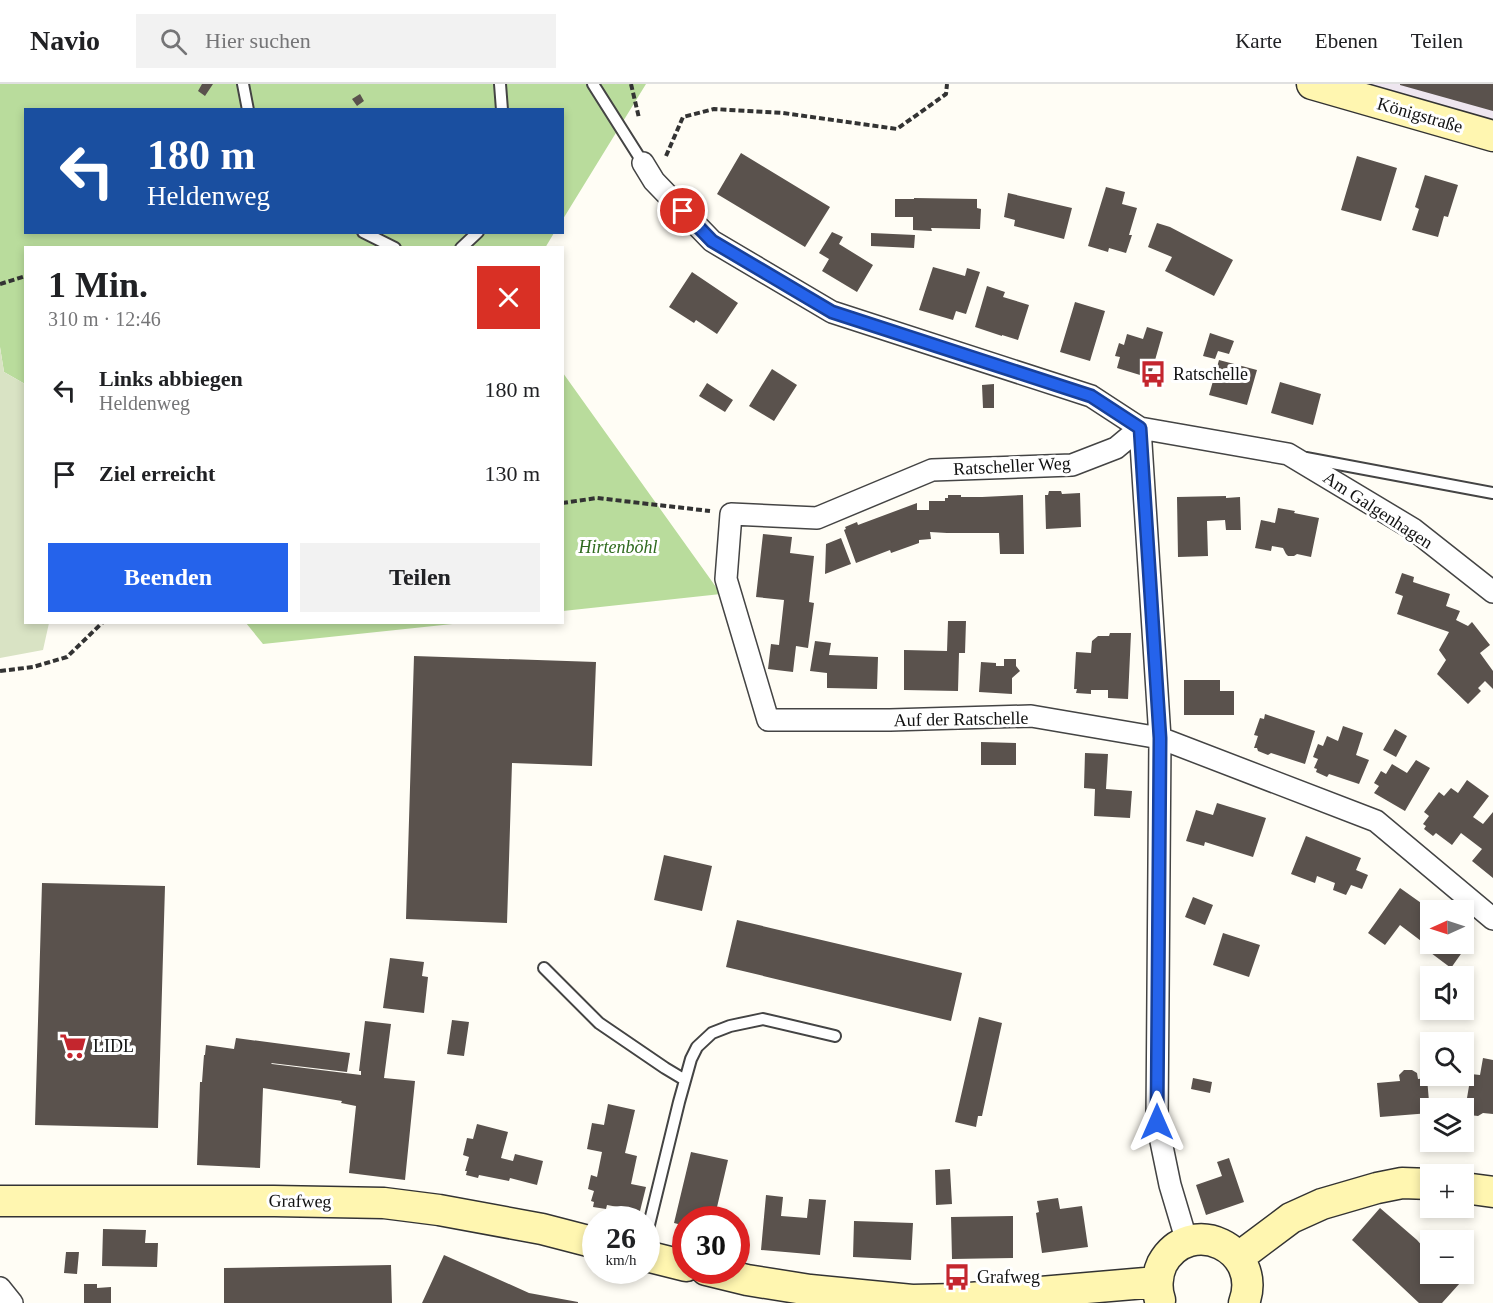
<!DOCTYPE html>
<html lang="de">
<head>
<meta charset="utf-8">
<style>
  body { margin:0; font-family:Georgia,serif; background:#f2f2f2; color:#202124; height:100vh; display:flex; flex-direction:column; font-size:22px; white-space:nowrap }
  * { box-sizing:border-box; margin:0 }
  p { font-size:20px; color:#757577 }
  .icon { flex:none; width:33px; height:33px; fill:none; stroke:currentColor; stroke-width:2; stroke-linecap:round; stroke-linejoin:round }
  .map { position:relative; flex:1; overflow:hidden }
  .drawer { position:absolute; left:24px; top:162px; width:540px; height:378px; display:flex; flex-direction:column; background:#fff; border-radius:0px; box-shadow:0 3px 9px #0003 }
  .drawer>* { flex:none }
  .guide { position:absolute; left:24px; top:24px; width:540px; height:126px; border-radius:0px; box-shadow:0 3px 9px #0003; background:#1a4fa0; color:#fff; overflow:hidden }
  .needle { width:39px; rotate:267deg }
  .fabs { position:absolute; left:1420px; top:816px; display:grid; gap:12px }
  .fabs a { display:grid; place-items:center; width:54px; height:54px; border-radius:0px; background:#fff; box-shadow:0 3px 9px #0003; font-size:30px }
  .speed { position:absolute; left:582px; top:1122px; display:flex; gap:12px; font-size:30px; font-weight:700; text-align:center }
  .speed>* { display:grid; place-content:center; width:78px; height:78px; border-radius:50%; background:#fff; box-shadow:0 3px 9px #0003; line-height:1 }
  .speed small { font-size:15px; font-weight:400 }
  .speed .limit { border:9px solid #d22; background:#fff; color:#111 }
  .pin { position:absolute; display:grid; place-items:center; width:51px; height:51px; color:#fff; margin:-26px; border:3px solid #fff; border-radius:50%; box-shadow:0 2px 6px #0007 }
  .me { position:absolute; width:66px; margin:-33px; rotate:0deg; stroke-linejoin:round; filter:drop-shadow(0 0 4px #0008) }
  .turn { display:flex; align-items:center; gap:21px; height:126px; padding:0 24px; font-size:27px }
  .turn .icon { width:78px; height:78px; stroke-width:2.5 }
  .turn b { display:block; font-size:42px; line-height:51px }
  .round { display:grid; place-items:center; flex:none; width:63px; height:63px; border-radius:0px; background:#f2f2f2 }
  .overview { display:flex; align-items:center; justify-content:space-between; height:102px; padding:0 24px }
  h1 { font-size:36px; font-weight:600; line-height:45px }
  .cta { display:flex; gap:12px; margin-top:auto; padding:12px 24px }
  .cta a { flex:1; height:69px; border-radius:0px; background:#2563eb; color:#fff; font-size:24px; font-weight:600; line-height:69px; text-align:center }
  .cta a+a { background:#f2f2f2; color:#202124 }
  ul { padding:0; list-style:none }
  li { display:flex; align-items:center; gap:18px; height:84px; padding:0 24px }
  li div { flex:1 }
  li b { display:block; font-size:22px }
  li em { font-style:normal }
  header { display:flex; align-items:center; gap:36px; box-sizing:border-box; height:84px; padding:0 30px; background:#fff; border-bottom:2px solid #e0e0e0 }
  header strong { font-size:28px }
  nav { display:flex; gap:33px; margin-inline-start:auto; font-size:21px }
  .search { width:420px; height:54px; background:#f2f2f2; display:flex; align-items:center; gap:15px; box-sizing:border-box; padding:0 21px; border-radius:0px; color:#757577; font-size:22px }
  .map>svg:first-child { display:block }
  .industrial { fill:#eee6ef }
  .forest { fill:#b9dc9c }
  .cemetery { fill:#d9e3c4 }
  .building { fill:#5a524d }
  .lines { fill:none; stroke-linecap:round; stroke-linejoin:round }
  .lane-casing { stroke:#444; stroke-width:14 }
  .street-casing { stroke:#444; stroke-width:24 }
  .secondary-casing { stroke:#333; stroke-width:33 }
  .path { stroke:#333; stroke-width:4; stroke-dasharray:6 3; stroke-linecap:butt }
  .lane { stroke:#fff; stroke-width:10 }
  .street { stroke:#fff; stroke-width:21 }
  .secondary { stroke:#fff6b0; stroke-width:30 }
  .route-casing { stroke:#184099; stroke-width:15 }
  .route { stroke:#2563eb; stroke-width:10 }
  .labels { text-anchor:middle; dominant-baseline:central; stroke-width:6; stroke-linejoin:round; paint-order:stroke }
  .street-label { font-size:18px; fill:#111; stroke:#fff }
  .poi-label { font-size:18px; fill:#111; stroke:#fff; text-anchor:start }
  .park-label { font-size:18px; font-style:italic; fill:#2f6b1f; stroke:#fff }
</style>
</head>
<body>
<header>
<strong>Navio</strong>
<div class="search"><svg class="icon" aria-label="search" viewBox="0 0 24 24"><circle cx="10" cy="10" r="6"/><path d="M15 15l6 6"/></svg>Hier suchen</div>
<nav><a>Karte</a><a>Ebenen</a><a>Teilen</a></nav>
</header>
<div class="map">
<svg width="1493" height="1219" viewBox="0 0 1493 1219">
  <rect width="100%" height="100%" fill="#fffdf5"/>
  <path class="industrial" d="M1345,0h148v40z"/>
  <path class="forest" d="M0,0h646l-83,135 -1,-109h-536v122l528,1 -9,15h-519l-1,136 -21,-12 -4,-25z
    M563,289l158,221 -158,17z
    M246,539h216l-199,21z"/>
  <path class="cemetery" d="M0,263l4,25 21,12 1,238 23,1 -6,27 -43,8z"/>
  <path class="building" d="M202,0h11l-8,12 -7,-5z
    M1400,0h93v27l-93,-26z
    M360,10l4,7 -7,5 -5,-7z
    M741,69l89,54 -25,40 -88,-53z
    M1357,72l40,12 -16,53 -40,-11z
    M1425,91l33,10 -10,32 -4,-1 -6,21 -26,-7 7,-21 -4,-2z
    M1106,103l19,5 -3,12 15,4 -8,27h3l-6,18 -17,-5 -1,4 -20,-6z
    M1008,109l64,15 -8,31 -50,-13 1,-6 -11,-3z
    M914,114l63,1v9l4,1 -1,20 -49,-1 1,3 -19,-1v-13h-18v-18h19z
    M1157,139l13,4 63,33 -19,36 -49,-25 7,-14 -24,-10z
    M832,148l11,5 -4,7 34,21 -16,27 -35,-21 7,-12 -10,-6z
    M871,149l44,2 -1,13 -43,-2z
    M933,183l32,9 2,-8 13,4 -14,42 -10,-3 -3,9 -34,-10z
    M692,188l46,31 -21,31 -21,-14 -2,3 -25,-16z
    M987,202l18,6 -2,5 26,8 -11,35 -16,-5v1l-27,-9z
    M1075,218l30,9 -15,50 -30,-9z
    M1147,243l16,5 -13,46 -33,-10 3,-11 -5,-1 4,-13 5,2 3,-11 16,5z
    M1210,249l24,8 -5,13 -11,-3 -3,8 -12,-3z
    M1219,276l38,10 -10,35 -38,-10z
    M772,285l25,16 -23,36 -25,-15z
    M1280,298l41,12 -8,31 -42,-12z
    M707,299l26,17 -8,12 -26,-16z
    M994,300v24h-11l-1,-23z
    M1049,407h12l1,3 18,-1 1,34 -35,2 -1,-34h3z
    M948,411h13v2h21l41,-2 1,59h-24l-1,-21h-52l-17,-1 1,7 -12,1v3l-28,10 -1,-3 -34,13 -12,-33 2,-1 -1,-2 12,-5 1,3 59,-22v7h12v-9h16v-3h3z
    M1226,412v2l14,-1 1,33h-15l-1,-10 -18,1 1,35 -30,1 -1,-60z
    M1278,424l17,3 -1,2 25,5 -8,39 -14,-3 -3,2h-6l-2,-2 -3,-6 -11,-2 -1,5 -16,-3 6,-28 14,3z
    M763,450l29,3 -2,16 24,3 -5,46 5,1 -6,45 -12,-2 -3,26 -25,-3 3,-25 8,1 5,-45 -28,-3z
    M841,454l10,26 -26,10 1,-30z
    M1402,489l12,4 -1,5 37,12 -4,12 14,5 -4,9 12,6 4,-4 18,23 -10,8 13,18v18l-8,-8 -7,7 3,3 -13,13 -31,-30 9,-14 -7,-10 10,-18 -52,-18 6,-18 -8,-3z
    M948,537h18l-1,32h-6l-1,38 -54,-1v-40l43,1z
    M1110,549h21l-3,66 -20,-1v-8h-17v4l-15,-1 1,-4h-3l2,-37 15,1 1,-12 6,-5h11z
    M815,557l16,2 -2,12 49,2 -1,32 -50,-1v-15l-17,-2z
    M414,572l182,6 -4,104 -80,-3 -5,160 -101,-4z
    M1004,575h12v7l4,5 -8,7v16l-33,-2 2,-30 15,1v3h8z
    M1184,596h36v11h14v24h-50z
    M1265,630l50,17 -10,33 -34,-11 -3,2 -10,-4 -1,-3h-3l4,-12 -4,-1 6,-17 4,1z
    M1343,642l20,7 -7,22 13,5 -10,24 -30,-10 -2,3 -11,-5 1,-3 -3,-1 4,-9 -5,-2 5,-13 5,2 4,-10 11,5z
    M1395,645l12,7 -11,21 -13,-7z
    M981,658l35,1v22h-35z
    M1085,669l23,1 -2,35 26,2 -2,27 -36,-2 1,-27 -11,-1z
    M1416,676l14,8 -25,43 -31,-18 5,-7 -5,-3 7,-12 5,3 6,-10 15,9z
    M1467,696l22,16 -16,21 10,7 10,-12v66l-21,-17 10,-12 -21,-16 -9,12 -16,-12 -3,3 -9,-7 2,-3 -3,-2 6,-8 -5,-4 15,-20 5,4 7,-8 7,5z
    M1217,719l49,15 -13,39 -48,-15 -1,4 -18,-5 10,-31 17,5z
    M1306,752l55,22 -5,12 12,5 -6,14 -11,-4 -5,10 -13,-5 2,-7 -18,-7 -2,7 -24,-9z
    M664,771l48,11 -10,45 -48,-11z
    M42,799l123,3 -7,242 -123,-3z
    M1400,804l31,22v34h28l-2,3 6,4 -12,17 -20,-15 2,-3 -33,-25 -15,20 -17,-12z
    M1193,813l20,8 -8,20 -20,-8z
    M737,836l225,53 -11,48 -225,-54z
    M1464,840l6,5 -6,8z
    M1223,849l37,12 -11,32 -36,-12z
    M390,874l34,4 -2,14 6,1 -4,36 -41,-5z
    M979,933l23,6 -20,93h-4l-2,11 -21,-5z
    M452,936l17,2 -5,34 -17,-2z
    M365,937l26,3 -7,54 31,3 -10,99 -56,-7 7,-67 -15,-3 1,-2 -79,-13 -3,80 -63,-3 3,-83h2l2,-27h1l1,-10 28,4 2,-11 114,15 -3,19 -76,-9 1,1 89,11v-4h-2z
    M1483,974l10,2v54l-10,-1 -5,3 -9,-1 -3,-5h-1l6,-36 9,1z
    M1404,986h8l5,3 1,6 9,-1 3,35 -50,4 -3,-34 23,-2 -1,-6z
    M1193,994l19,4 -2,11 -19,-4z
    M608,1020l27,6 -10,43 12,3 -6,28 15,3 -6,24 -33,-6 -1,4 -13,-2 1,-5 -3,-1 3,-10 -6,-2 3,-14 6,2 5,-25 -15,-3 5,-26 12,2z
    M477,1040l31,8 -7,26 12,3 2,-7 28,7 -6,24 -27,-7 -1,3 -30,-6 -1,3 -12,-3 1,-4h-2l4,-14 -6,-2 4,-17 6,1z
    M691,1068l37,8 -14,60h-28v6l-12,-3z
    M1229,1074l15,44 -38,13 -10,-30 26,-9 -5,-14z
    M950,1085l2,35 -16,1 -1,-35z
    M766,1111l17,2 -2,19 26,2 2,-19 17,1 -6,55 -59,-5z
    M1058,1114l2,11 22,-3 6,41 -46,6 -6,-40 3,-1 -2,-11z
    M1380,1124l37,32 14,16v18h18l11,9 -18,20h-23l-67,-63z
    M1013,1132v42l-61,1 -1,-42z
    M854,1137l59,2 -2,37 -58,-3z
    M103,1145l43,1 -1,13h13l-1,24 -55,-1z
    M66,1168h13l-2,22 -13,-1z
    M444,1171l85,38 49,9v1h-156z
    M391,1181l1,38h-168v-35z
    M84,1200h13v4l14,-1v16h-27z"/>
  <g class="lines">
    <defs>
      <path id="lane" d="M243,0l5,26
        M500,0l2,26
        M593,0l50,79
        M363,148l32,16
        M461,164l17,-16
        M1306,374l187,35
        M544,884l55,55 66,45 20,12
        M646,1153l33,-135 12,-43 6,-12 15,-14 18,-7 33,-7 72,17"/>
      <path id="street" d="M643,79l11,18 58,60 120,71 259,84 49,32 148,26 125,75 80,63
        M1140,344l-24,20 -44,17 -140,5 -115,48 -86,-4 -5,65 42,141h122l141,-4 129,22 216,83 117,98
        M1140,344l20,310 -3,384 13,63 17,57
        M0,1204l12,15"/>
      <path id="secondary" d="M1312,0l181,52
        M1464,1104l29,4
        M0,1117h274l110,2 55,7 103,19 54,14
        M646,1172l40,10
        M1239,1173l52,-39 31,-14 55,-16 25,-5 29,1
        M706,1186l41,10 63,10 102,10 46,-1 199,-17
        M1160,1216c-4,-11 -3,-25 2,-36 28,-51 102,-15 82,39"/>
    </defs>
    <use href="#lane" class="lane-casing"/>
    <use href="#street" class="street-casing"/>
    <use href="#secondary" class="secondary-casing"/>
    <path class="path" d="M631,0l8,34
      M666,72l17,-39 31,-8 69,4 114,16 49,-35 1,-10
      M0,200l26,-8
      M562,419l35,-5 113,13
      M0,587l33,-4 34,-10 36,-35"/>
    <use href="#lane" class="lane"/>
    <use href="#street" class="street"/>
    <use href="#secondary" class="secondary"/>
  </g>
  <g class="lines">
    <defs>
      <path id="route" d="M683,127l29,30 120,71 259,84 49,32 20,310 -3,384"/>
    </defs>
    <use href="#route" class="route-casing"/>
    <use href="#route" class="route"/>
  </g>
  <defs>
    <symbol id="bus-bare" viewBox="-9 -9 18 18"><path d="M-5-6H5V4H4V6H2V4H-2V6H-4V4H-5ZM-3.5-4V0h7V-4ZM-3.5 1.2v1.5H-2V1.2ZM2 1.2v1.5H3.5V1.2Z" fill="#c4262e" stroke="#fff" stroke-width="2.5" paint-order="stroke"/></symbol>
    <symbol id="supermarket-bare" viewBox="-9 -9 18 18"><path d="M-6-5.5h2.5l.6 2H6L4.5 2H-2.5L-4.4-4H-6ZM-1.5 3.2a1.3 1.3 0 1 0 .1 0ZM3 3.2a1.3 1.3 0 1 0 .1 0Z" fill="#c4262e" stroke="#fff" stroke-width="2.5" paint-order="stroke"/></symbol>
  </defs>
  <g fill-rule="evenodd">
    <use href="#bus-bare" x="1134" y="271" width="38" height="38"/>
    <use href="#supermarket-bare" x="54" y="943" width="38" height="38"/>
    <use href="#bus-bare" x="938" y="1174" width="38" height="38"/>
  </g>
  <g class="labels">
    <g class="street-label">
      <text transform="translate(1420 31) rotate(16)">Königstraße</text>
      <text transform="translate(1012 382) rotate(-3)">Ratscheller Weg</text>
      <text transform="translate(1378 426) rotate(33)">Am Galgenhagen</text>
      <text transform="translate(961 635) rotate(-1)">Auf der Ratschelle</text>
      <text transform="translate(300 1117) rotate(1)">Grafweg</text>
    </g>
    <g class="poi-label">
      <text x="1173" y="290">Ratschelle</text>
      <text x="93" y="962">LIDL</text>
      <text x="977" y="1193">Grafweg</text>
    </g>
    <g class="park-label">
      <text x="618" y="463">Hirtenböhl</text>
    </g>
  </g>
</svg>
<div class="fabs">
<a><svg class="needle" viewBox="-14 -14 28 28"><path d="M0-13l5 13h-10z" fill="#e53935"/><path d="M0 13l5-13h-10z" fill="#757577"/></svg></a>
<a><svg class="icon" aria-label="sound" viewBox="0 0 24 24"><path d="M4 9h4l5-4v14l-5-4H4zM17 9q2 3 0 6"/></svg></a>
<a><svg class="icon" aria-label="search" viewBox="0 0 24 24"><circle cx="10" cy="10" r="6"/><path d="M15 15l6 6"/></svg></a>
<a><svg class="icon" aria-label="layers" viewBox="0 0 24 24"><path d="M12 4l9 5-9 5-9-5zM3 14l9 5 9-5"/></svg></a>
<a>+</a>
<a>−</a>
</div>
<div class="speed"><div>26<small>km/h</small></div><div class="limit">30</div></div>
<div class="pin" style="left:683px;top:127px;background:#d93025"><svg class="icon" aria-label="arrive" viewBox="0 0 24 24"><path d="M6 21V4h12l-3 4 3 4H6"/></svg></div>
<svg class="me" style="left:1157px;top:1038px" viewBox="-20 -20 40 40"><path d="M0-17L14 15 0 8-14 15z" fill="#2563eb" stroke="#fff" stroke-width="4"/></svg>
<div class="guide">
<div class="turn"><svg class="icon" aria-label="left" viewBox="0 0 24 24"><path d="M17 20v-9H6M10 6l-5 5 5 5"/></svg><div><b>180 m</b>Heldenweg</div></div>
</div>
<section class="drawer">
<div class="overview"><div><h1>1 Min.</h1><p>310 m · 12:46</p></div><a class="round" style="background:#d93025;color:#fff"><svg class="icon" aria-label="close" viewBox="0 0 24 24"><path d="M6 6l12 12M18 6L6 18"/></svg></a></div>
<ul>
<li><svg class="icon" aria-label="left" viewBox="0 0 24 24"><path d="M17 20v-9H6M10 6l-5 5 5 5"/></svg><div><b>Links abbiegen</b><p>Heldenweg</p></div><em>180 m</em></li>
<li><svg class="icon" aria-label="arrive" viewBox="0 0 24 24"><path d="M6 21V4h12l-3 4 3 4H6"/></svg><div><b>Ziel erreicht</b></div><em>130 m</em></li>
</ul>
<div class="cta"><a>Beenden</a><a>Teilen</a></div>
</section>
</div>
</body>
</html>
